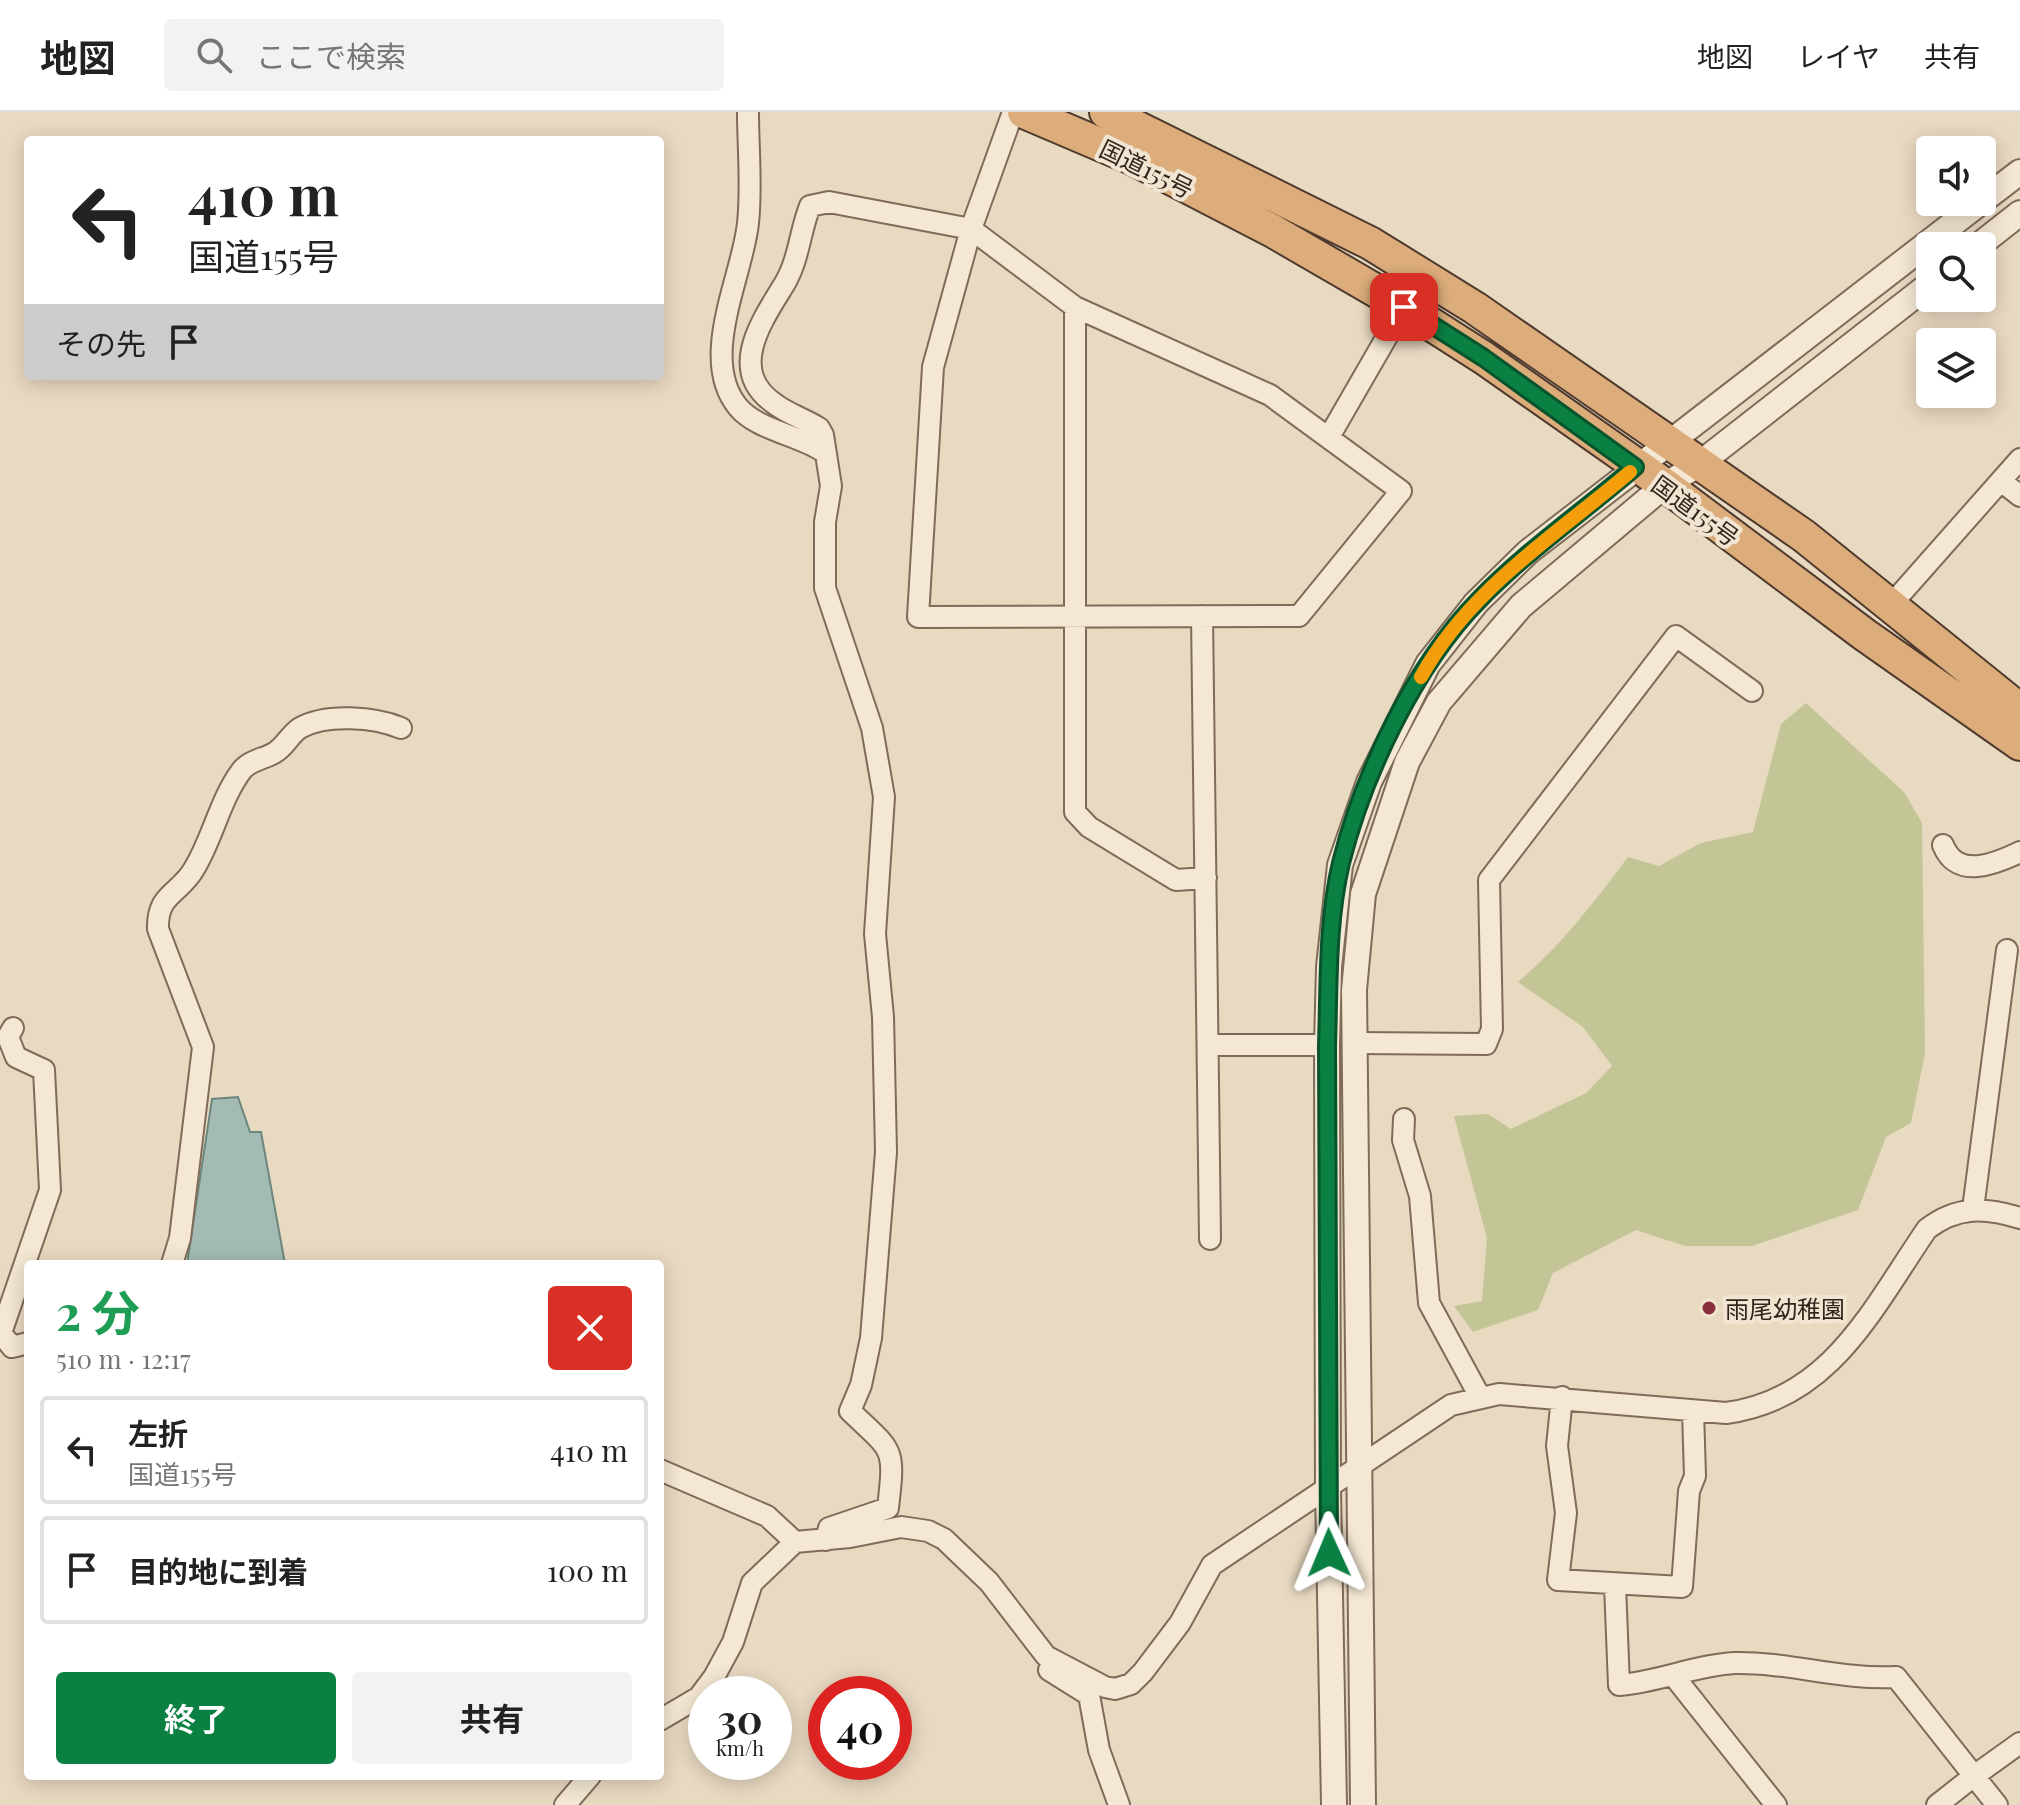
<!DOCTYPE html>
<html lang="ja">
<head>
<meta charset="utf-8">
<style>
  body { margin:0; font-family:"Playfair Display","Noto Sans JP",serif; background:#f2f2f2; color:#222; height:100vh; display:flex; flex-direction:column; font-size:30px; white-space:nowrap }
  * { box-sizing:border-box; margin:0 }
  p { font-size:26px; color:#767676 }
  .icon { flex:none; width:44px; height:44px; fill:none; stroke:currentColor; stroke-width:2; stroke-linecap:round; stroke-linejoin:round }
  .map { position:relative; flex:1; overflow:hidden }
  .panel { position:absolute; left:24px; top:1148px; width:640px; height:520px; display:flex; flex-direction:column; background:#fff; border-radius:8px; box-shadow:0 4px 20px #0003 }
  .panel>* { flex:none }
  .guide { position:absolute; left:24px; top:24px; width:640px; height:244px; border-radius:8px; box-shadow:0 4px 20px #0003; background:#fff; color:#222; overflow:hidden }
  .buttons { position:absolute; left:1916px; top:24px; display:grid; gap:16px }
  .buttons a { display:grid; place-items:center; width:80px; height:80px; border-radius:8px; background:#fff; box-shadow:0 4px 20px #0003; font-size:40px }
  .speed { position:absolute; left:688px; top:1564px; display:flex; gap:16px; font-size:40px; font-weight:700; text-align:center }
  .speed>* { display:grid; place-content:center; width:104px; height:104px; border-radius:50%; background:#fff; box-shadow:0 4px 20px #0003; line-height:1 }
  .speed small { font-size:20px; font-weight:400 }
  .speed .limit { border:12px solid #d22; background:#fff; color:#111 }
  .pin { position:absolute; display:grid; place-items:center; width:68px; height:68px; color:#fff; margin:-34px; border-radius:16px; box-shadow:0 4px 12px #0006 }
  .me { position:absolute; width:88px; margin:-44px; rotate:359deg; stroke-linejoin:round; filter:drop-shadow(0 0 6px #0008) }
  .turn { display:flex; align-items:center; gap:28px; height:168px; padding:0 32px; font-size:36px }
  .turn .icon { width:104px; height:104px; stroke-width:2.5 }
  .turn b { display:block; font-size:56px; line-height:68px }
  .then { display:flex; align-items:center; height:76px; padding:0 32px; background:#0003; gap:16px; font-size:30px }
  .round { display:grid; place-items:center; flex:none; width:84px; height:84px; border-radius:8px; background:#f2f2f2 }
  .summary { display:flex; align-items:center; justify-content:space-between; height:136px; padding:0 32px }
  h1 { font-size:48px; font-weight:700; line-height:60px; color:#1e9e55 }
  .action { display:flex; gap:16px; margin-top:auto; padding:16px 32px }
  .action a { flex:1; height:92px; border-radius:8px; background:#0b8043; color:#fff; font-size:32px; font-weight:700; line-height:92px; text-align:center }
  .action a+a { background:#f2f2f2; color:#222 }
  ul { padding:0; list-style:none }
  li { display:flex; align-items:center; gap:24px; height:108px; margin:0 16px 12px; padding:0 16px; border:4px solid #e0e0e0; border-radius:8px }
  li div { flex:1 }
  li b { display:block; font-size:30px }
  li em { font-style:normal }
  header { display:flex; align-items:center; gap:48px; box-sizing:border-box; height:112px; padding:0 40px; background:#fff; border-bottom:2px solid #e0e0e0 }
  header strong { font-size:38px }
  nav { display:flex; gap:44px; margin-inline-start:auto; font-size:28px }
  .search { width:560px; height:72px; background:#f2f2f2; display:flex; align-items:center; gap:20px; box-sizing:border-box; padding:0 28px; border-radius:8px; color:#767676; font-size:30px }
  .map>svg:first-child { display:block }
  .green { fill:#c4c596 }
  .water { fill:#a3bbb2; stroke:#6c887e; stroke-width:2 }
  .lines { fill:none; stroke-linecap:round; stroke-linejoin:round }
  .minor-casing { stroke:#806b5a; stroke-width:24 }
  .tertiary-casing { stroke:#806b5a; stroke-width:28 }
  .trunk-casing { stroke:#4e3a2e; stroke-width:36 }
  .minor { stroke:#f4e7d3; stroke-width:20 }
  .tertiary { stroke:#f4e7d3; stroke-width:24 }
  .trunk { stroke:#dcac7a; stroke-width:32 }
  .route-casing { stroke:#07532c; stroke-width:20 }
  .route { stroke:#0b8043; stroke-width:14 }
  .slow { stroke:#f59e0b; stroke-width:14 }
  .poi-dot { fill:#89313a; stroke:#f1e4d0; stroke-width:3 }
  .labels { text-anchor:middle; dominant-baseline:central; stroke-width:8; stroke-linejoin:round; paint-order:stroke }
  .street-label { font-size:24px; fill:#31251d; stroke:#f1e4d0 }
  .poi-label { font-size:24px; fill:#31251d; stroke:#f1e4d0; text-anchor:start }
</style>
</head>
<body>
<header>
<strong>地図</strong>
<div class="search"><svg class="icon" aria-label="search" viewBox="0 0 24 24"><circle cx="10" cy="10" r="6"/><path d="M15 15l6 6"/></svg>ここで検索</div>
<nav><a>地図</a><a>レイヤ</a><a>共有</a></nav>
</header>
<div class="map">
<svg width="2020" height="1693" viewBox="0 0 2020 1693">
  <rect width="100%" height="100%" fill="#e8d9c1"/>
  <path class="green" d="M1806,591l98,89 18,31 3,230 -14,70 -25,14 -28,73 -106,36h-67l-49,-16 -83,43 -15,37 -65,22 -19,-26 28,-5 5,-63 -33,-122 34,-2 23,15 75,-36 26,-27 -29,-39 -65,-45c43,-36 77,-81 110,-125l31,9 42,-23 52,-11 28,-108z"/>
  <path class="water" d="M238,985l12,35h11l24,132h-98l25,-165z"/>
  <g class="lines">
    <defs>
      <path id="minor" d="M748,0c0,36 4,75 0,111 -5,52 -50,136 -10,184 19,23 61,28 86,45
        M1075,195v505l14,15 87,53 30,-2
        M1329,325l75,-130
        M2001,369l19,15
        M1890,494l130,-147
        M1202,504l8,623
        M1943,733c14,35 52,19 77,7
        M13,916l-5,9 8,20 28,13 6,120 -49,143 11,14 16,-4
        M1355,931l131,1 6,-15 -3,-149 187,-244 76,55
        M1209,933h118
        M1404,1007l-1,21 17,56 9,107 51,94
        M1973,1097l34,-259
        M172,1152l8,-26 23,-191 -45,-118c-1,-36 21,-34 36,-60 19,-31 26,-70 48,-99 8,-10 22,-11 32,-17 11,-6 16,-19 26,-25 26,-15 75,-11 101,0
        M1562,1285l-5,49 9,67 -8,67 124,7 7,-96 6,-15 -2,-65
        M660,1358l107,46 28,26
        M826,1428l3,-12 59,-20c7,-62 6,-55 -38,-97l11,-26 10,-47 15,-186 -3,-135 -8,-83 9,-137 -12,-69 -47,-140v-66l6,-36 -8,-51 -4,-7c-14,-9 -31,-14 -44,-24 -50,-34 -11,-86 10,-121 14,-24 15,-52 25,-77l19,-4 142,27 104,78 195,88 131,96 -102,125 -381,1 15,-250 38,-138 42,-117
        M1615,1473l4,100c40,-3 76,-20 116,-22 54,-1 106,17 161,14l78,99 46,-33
        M1049,1558l40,25 10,55 20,55
        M1673,1563l103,130
        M660,1608l39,-23 15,-20 19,-35 19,-59 43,-41 55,-5 51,-10 27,4 16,8 45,43 57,74 59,31 10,2 16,-5 12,-12 37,-49 32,-58 239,-160 48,-11 227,19c105,-14 146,-104 201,-184 30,-23 58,-22 93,-11
        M565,1693l25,-29
        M1937,1693l37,-29 23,29"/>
      <path id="tertiary" d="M1982,89l38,-29
        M1978,134l42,-33
        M1334,1693l-6,-315 -1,-445 2,-78 11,-102 29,-83 59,-118 48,-61 52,-51 453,-350
        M1363,1693l-9,-815 9,-96 44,-132 32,-60 82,-96 144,-121 33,-20 232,-181"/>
      <path id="trunk" d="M1024,0l108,46 141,73 131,76 80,51 181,127 200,150 155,109
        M1106,0l264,131 105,65 329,228 216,174"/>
    </defs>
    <use href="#minor" class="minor-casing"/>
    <use href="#tertiary" class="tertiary-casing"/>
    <use href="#trunk" class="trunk-casing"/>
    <use href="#minor" class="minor"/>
    <use href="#tertiary" class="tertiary"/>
    <use href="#trunk" class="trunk"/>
  </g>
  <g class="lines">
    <defs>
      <path id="route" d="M1329,1441l-2,-508c2,-60 0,-124 14,-182 22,-88 74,-198 137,-262 48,-50 105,-89 157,-134l-151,-109 -80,-51"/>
    </defs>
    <use href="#route" class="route-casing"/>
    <use href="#route" class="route"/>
    <path class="slow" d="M1421,565c48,-88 135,-142 209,-205"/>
  </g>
  <circle class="poi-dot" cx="1709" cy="1196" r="8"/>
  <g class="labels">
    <g class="street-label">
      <text transform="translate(1147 56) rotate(26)">国道155号</text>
      <text transform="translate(1696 398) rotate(36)">国道155号</text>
    </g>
    <g class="poi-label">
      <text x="1725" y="1196">雨尾幼稚園</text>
    </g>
  </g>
</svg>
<div class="buttons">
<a><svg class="icon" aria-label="sound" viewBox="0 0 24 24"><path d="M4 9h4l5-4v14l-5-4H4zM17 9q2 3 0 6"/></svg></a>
<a><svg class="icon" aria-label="search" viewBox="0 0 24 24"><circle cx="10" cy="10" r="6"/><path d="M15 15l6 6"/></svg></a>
<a><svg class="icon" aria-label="layers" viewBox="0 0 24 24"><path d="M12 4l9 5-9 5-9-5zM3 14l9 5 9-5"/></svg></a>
</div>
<div class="speed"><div>30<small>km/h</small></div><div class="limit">40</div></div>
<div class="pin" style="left:1404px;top:195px;background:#d93025"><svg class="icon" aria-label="arrive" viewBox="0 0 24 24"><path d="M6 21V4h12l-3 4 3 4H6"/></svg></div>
<svg class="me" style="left:1329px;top:1441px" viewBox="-20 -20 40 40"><path d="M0-17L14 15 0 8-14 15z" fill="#0b8043" stroke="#fff" stroke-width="4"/></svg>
<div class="guide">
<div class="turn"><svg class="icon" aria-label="left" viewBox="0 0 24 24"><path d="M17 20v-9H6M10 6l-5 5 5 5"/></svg><div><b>410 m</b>国道155号</div></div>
<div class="then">その先<svg class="icon" aria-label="arrive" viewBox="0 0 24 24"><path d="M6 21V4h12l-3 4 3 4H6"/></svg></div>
</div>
<section class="panel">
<div class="summary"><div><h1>2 分</h1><p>510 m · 12:17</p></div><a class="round" style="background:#d93025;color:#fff"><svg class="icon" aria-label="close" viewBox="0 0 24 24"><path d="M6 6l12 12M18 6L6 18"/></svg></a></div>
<ul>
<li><svg class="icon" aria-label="left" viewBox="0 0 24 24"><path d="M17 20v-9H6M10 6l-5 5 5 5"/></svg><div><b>左折</b><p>国道155号</p></div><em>410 m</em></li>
<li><svg class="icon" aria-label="arrive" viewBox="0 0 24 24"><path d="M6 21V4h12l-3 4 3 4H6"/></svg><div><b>目的地に到着</b></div><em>100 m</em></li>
</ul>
<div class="action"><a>終了</a><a>共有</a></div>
</section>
</div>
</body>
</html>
